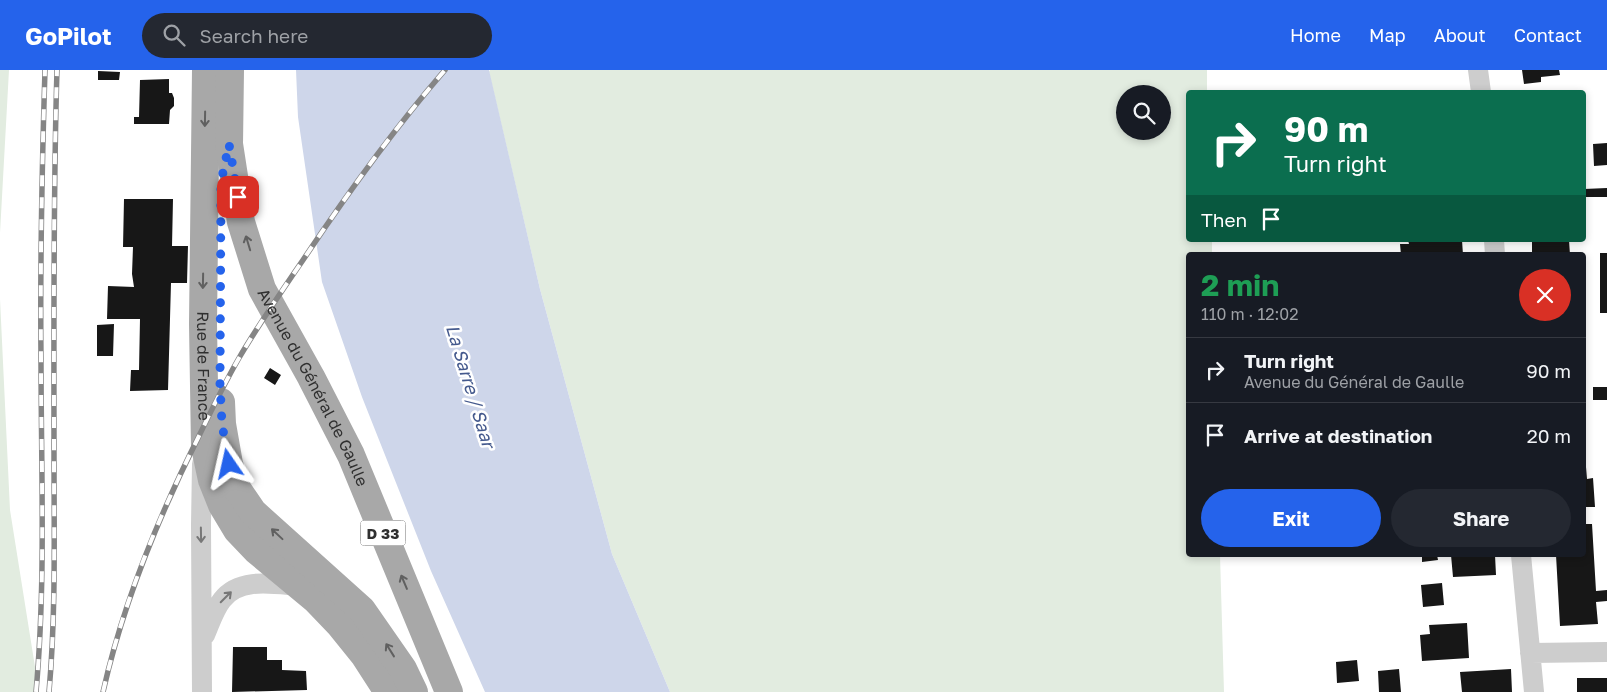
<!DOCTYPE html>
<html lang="en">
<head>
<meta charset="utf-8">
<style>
  body { margin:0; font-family:"Golos Text",sans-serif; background:#242831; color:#f1f3f6; height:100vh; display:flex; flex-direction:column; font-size:19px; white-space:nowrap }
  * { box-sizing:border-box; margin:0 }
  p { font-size:16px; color:#9ea1a6 }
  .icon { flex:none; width:28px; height:28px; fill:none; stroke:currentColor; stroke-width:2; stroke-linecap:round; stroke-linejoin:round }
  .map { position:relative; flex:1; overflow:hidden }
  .details { position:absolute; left:1186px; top:182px; width:400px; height:305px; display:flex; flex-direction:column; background:#171b24; border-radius:5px; box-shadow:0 2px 8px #0003 }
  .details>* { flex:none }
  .guide { position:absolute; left:1186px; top:20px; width:400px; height:152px; border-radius:5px; box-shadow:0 2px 8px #0003; background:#0b6e4f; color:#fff; overflow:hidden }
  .tools { position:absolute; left:1116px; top:15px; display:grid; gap:10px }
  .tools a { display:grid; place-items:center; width:55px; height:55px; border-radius:50%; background:#171b24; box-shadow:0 2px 8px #0003; font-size:25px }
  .pin { position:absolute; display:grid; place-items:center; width:42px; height:42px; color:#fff; margin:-21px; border-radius:10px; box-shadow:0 2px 8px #0006 }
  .me { position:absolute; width:55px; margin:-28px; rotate:349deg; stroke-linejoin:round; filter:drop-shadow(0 0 4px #0008) }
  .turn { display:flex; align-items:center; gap:18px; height:105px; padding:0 15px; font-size:22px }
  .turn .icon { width:65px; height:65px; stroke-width:2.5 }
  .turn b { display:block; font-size:35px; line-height:42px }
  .then { display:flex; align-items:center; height:48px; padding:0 15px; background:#0003; gap:10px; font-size:19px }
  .round { display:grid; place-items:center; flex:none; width:52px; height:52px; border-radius:26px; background:#242831 }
  .overview { display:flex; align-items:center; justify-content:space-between; height:85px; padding:0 15px }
  h1 { font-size:30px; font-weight:700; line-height:38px; color:#1e9e55 }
  .button { display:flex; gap:10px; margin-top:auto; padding:10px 15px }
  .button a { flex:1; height:58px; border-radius:30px; background:#2563eb; color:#fff; font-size:20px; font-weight:700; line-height:58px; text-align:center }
  .button a+a { background:#242831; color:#f1f3f6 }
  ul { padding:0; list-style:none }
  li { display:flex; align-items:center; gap:15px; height:65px; padding:0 15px; border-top:1px solid #363941 }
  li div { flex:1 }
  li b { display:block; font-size:19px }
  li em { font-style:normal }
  header { display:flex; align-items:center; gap:30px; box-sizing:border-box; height:70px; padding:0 25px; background:#2563eb; color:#fff }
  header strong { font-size:24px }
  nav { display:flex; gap:28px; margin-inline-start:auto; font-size:18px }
  .search { width:350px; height:45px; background:#242831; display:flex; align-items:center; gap:12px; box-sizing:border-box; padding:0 18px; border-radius:28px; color:#9ea1a6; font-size:19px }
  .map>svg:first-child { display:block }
  .green { fill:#e2ece0; fill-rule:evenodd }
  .water { fill:#ced6ea }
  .building { fill:#171717 }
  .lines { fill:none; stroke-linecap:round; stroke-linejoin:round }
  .street { stroke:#cdcdcd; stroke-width:20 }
  .primary { stroke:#a8a8a8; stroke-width:28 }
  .rail-casing { stroke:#858585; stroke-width:5.5 }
  .rail { stroke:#fff; stroke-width:4; stroke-dasharray:11; stroke-linecap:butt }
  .oneway { stroke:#606060 }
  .oneway2 { stroke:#777 }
  .route { stroke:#2563eb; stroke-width:9; stroke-dasharray:0 16.2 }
  .labels { text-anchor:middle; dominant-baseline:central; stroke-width:5; stroke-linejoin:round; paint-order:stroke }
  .shield { fill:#fff; stroke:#6e6e6e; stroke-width:1 }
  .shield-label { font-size:15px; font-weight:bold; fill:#303030 }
  .street-label { font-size:16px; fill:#303030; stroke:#fff }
  .water-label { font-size:18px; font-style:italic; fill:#44598d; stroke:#fff }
</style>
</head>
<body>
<header>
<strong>GoPilot</strong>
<div class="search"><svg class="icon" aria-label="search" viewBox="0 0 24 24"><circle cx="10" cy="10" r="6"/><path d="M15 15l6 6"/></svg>Search here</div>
<nav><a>Home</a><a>Map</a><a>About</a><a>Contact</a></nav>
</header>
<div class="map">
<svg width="1607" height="622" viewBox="0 0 1607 622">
  <rect width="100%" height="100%" fill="#fff"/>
  <path class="green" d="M0,0h9l-9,163z
    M490,0h717v22h-18v148h23v15h-23v300h31l4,137h-554l-58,-138 -72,-265 -51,-217zM1125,24h37v37h-37z
    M0,229l10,211 29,182h-39z"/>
  <path class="water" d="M296,0h193l51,219 72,265 58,138h-185l-54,-121 -69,-174 -40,-115 -24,-165z"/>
  <path class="building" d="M1522,0h37l1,5 -19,2v5l-17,2z
    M98,1l22,1 -1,8h-21z
    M169,9v14h3l2,5v8l-4,4 -1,14h-35v-7h5l1,-37z
    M1607,73v22l-13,1 -1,-22z
    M1607,118v9h-23v-8z
    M124,129h49l-1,47h16l-1,37h-16l-3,107 -38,1 1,-21h8l1,-51h-33l1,-33 26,1 -2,-13 1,-27h-10z
    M1408,170h54l1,15h-62l-1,-11h9z
    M1532,170h37l1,15h-38z
    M1600,183h7v60h-7z
    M114,254l-1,32h-16v-31z
    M270,298l11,7 -6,10 -11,-7z
    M1593,317h14v13h-14z
    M1584,385h1l2,24 6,-1 2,29h-11z
    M1584,454h8l4,67 11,-1v11l-11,1 2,22 -38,2 -4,-71h28z
    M1422,485h15l1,5 -16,2z
    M1451,485h44l1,20 -43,2z
    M1442,513l2,22 -21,2 -2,-22z
    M1467,553l2,35 -47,3 -2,-26 10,-1 -1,-9z
    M233,577h34v13h15v10l24,1 1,19 -75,2z
    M1357,590l2,21 -22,2 -1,-21z
    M1399,599l2,23h-22l-1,-21z
    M1511,599l1,23h-50l-2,-20z
    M1577,608h30v14h-30z"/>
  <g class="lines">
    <path class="street" d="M1478,0l3,22
      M1494,170l1,15
      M202,394l-1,61 1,167
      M1521,485l13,137
      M205,565c5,-11 9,-25 17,-35 17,-23 52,-16 76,-14
      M1530,583l77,-1"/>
    <g class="primary">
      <path id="s1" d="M206,0l-3,254 2,123 7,33 10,25 15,25 20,21 59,49 23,24 25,31 24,37"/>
      <path id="s2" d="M230,0l-1,74 12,78 21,67 49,88 40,78 98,237"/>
      <path d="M221,332l1,22 7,40 9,26 15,22 109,98 41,59 11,23"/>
    </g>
    <defs>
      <path id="rail" d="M36,622c10,-111 5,-223 5,-334 -1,-96 1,-192 4,-288
        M49,622c7,-79 5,-159 5,-239 0,-128 -1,-255 3,-383
        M103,622c20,-89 54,-172 95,-254 13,-27 26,-54 41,-80 20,-34 42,-66 64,-98 44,-66 90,-130 142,-190"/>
    </defs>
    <use href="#rail" class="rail-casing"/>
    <use href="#rail" class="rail"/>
  </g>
  <defs><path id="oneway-shaft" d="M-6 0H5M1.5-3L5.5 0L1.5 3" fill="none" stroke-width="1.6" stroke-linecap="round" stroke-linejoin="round" transform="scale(1.25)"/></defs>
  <g class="oneway">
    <use href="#oneway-shaft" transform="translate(205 49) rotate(91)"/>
    <use href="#oneway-shaft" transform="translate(248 173) rotate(-107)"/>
    <use href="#oneway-shaft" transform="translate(203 211) rotate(91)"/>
    <use href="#oneway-shaft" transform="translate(277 464) rotate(-137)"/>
    <use href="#oneway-shaft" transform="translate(404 512) rotate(-113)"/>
    <use href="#oneway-shaft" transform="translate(390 580) rotate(-122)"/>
  </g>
  <g class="oneway2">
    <use href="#oneway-shaft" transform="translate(201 465) rotate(89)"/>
    <use href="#oneway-shaft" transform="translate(226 527) rotate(-45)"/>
  </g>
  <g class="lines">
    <path class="route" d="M229,394l-7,-40 -2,-40 1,-202 8,-38 9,53"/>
  </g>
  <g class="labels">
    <rect class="shield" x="360.5" y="450.5" width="45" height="25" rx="4"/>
    <g class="shield-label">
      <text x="383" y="463">D 33</text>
    </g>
    <g class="street-label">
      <text stroke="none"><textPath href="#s1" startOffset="296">Rue de France</textPath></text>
      <text stroke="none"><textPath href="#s2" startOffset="334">Avenue du Général de Gaulle</textPath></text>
    </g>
    <g class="water-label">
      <text transform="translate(471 316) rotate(73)">La Sarre / Saar</text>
    </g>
  </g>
</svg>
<div class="tools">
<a><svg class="icon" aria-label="search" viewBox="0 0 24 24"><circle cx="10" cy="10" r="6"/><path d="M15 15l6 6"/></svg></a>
</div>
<div class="pin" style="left:238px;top:127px;background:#d93025"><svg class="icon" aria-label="arrive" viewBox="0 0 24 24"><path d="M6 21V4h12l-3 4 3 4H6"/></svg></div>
<svg class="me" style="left:229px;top:394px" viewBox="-20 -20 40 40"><path d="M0-17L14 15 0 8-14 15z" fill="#2563eb" stroke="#fff" stroke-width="4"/></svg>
<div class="guide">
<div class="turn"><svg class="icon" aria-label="right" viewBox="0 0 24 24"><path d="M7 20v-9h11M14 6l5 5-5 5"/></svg><div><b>90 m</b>Turn right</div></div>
<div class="then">Then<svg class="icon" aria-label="arrive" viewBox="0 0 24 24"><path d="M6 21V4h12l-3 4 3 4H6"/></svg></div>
</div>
<section class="details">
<div class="overview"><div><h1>2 min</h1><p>110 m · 12:02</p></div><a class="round" style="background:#d93025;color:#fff"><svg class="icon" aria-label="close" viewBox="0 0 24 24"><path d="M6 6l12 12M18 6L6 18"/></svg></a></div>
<ul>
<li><svg class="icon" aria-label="right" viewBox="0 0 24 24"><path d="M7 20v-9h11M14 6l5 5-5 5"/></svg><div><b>Turn right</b><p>Avenue du Général de Gaulle</p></div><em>90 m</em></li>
<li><svg class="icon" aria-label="arrive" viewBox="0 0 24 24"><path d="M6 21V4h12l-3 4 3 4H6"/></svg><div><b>Arrive at destination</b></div><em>20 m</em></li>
</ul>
<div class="button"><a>Exit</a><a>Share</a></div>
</section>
</div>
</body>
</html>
